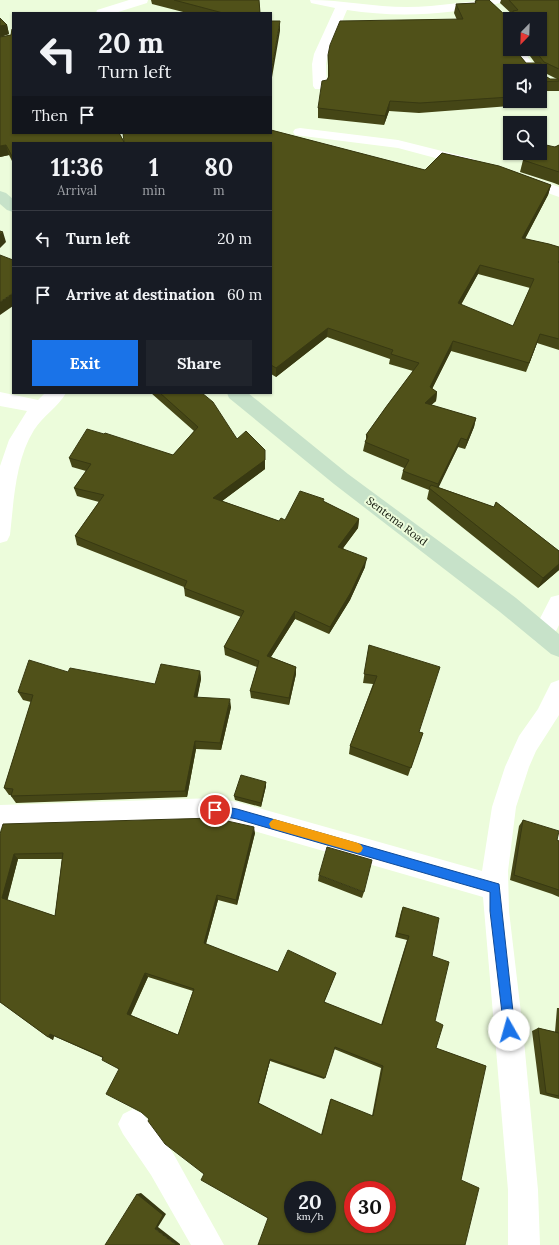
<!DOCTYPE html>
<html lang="en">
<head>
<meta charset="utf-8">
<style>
  body { margin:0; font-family:Lora,serif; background:#20242c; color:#f1f3f6; height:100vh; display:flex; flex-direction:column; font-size:15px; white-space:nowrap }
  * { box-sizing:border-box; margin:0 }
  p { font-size:13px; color:#9ea1a6 }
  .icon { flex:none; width:22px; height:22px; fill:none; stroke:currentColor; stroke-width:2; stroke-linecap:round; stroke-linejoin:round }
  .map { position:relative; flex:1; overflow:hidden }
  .details { position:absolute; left:12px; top:142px; width:260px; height:252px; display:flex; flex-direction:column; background:#171b24; border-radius:0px; box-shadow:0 1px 3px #0004 }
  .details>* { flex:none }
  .hud { position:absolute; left:12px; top:12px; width:260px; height:122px; border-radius:0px; box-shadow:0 1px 3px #0004; background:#171b24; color:#f1f3f6; overflow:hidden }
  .needle { width:26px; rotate:203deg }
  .buttons { position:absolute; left:503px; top:12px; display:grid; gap:8px }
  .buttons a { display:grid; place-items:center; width:44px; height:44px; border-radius:0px; background:#171b24; box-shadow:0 1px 3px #0004; font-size:20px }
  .speed { position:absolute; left:284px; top:1181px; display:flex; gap:8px; font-size:20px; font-weight:700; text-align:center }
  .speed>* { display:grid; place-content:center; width:52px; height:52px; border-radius:50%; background:#171b24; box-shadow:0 1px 3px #0004; line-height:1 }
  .speed small { font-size:10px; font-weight:400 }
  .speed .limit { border:6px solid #d22; background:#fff; color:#111 }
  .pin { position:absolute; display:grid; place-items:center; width:34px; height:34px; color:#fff; margin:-17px; border:2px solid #fff; border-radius:50%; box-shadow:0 1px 4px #0007 }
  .me { position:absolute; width:44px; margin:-22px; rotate:353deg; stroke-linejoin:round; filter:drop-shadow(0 0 3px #0008) }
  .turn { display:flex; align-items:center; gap:14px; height:84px; padding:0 20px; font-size:18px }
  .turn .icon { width:52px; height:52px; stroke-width:2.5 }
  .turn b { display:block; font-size:28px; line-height:34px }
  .then { display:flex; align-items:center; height:38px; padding:0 20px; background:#0003; gap:8px; font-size:15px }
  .eta { display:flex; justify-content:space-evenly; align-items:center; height:68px; text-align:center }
  .eta b { font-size:24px; font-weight:700; line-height:28px }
  .cta { display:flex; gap:8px; margin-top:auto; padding:8px 20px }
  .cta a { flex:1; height:46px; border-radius:0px; background:#1a73e8; color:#fff; font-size:16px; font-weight:700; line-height:46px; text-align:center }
  .cta a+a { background:#20242c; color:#f1f3f6 }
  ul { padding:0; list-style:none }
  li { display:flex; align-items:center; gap:12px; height:56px; padding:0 20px; border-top:1px solid #363941 }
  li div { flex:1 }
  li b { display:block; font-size:15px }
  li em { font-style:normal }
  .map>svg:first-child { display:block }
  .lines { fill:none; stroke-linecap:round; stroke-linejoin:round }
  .minor { fill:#fff; fill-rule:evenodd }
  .secondary { fill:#c7e2c9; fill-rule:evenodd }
  .wall { fill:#454616; fill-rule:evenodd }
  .shaded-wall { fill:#383912 }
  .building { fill:#505119; stroke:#383912; fill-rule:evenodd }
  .route { fill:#1a73e8; stroke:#114b97 }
  .slow { fill:#f59e0b }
  .labels { text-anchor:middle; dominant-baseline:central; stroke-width:4; stroke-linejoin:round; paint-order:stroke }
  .street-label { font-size:11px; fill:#0e1308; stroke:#ecfcdb }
</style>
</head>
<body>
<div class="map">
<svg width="559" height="1245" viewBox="0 0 559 1245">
  <rect width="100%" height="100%" fill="#ecfcdb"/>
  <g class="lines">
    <path class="minor" d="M129,0h19l-1,3 -32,10h-19l1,-3z
      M310,0c32,0 64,7 97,7 32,0 63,-7 94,-7l-1,3c-51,12 -102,15 -153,7l-19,44 -2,10 1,22 -2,3h-10l-2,-3 -1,-22 2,-10 21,-46 -24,-5z
      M510,49h14l5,10 11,12h-15l-9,-10z
      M300,128l98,12 76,19 3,3 -3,3 -5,2 -71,-19 -103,-13 -2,-3 2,-3z
      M522,174l37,13v10l-42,-15 -3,-3 3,-3z
      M0,392l38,8 7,-7h21c-8,14 -23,23 -32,37 -19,31 -20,70 -24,105l-3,6 -7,2v-77l9,-26 18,-29 -27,-5z
      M559,595v30l-8,16 -8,3 -8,-3 -3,-7 19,-37z
      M559,680v35l-23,36 -7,16 -13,40 -8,64 1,40 14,119 15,160 2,55h-32v-55l-25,-293 -246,-71 -22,-4 -215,7v-24l215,-7 22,4 245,69 10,-64 13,-40 14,-31 19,-27 13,-26z
      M133,1109l10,5 30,39 51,92h-33l-40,-70 -28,-41 -5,-10 5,-10z"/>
    <path class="secondary" d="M0,191l6,2 7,6v13l-6,-2 -7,-6z
      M227,393h21l100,81 168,124 43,36v23l-8,-3 -51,-42 -166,-128 -105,-86z"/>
  </g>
  <path class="wall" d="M151,0h108l1,13h-73l-35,-9z
    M468,0h21l17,16 6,1 1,-2 -13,-12 1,-3h58v91h-19v-9l-30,-11v30h16l-4,4 -103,8 -30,-2 -5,14 -66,-7v-10l9,-28 1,-2v-23l129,-35 -3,-7 2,-9 19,-1v-2l3,-1zM510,19l30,30h-15l10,14h-9l-9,-11 -7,-3zM541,70v1l16,8h-7l-9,-6z
    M0,18l7,7 2,9 -9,3 11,-2 1,-6 1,1v103h106l5,8 -1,-8h148v-3l154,40 17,-17 57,13 52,19 -3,10 -23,44 24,5 10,3v103l-22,-7 -11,29 -75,-21 -19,38 5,3 -1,9 -5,4 45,13 -2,9 -9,22 -7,-2 -20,40 56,20 2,-5 63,49v19l-21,18 -111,-89 2,-9 -28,-11 2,-8 1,-3 -41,-17 2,-9 1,-2v-5l20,-28 27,-36 -24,-7 1,-5 -63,-22 -51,40 -5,-3v-231h-258v20l-4,-8 -9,2zM478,274l52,14 -17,38 -52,-21z
    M559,145v40l-5,-2 -34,-11 3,-12z
    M151,393h51l35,46 28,30 -43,32 57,20 6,-1 38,-19 36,18 -1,9 -15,20 22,19 -15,33 -21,34 -34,-15 -24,38 25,10v7l-7,31 -38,-7 -1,-7 7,-24 -32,-12 -1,-8 17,-30 -56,-21 -1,-9 -107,-42 -2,-9 24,-34 -22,-6 -3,-8 12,-17 -14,-4 -3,-9 35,-24 69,21 21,-24z
    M369,645l50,87 4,1 -15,43 -59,-22 1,-8 23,-62 -10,-1z
    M200,671l1,8 -4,18 34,10 -10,43 -25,-1 -9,48 -171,6 -5,-7v-1h-2l-5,-7 27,-86 -8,-2 -5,-8 137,-8z
    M266,782v4l-5,21 -26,-7 -1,-4z
    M523,820l36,21v56l-7,-3 -42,-14 9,-54z
    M255,833l-18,72 -19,-5 -12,44 72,28 58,1 -12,29 57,23 26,-85 -12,-3 6,-25 2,-5 29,49 4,92 50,18 -218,152 -64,-44 -55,-55 -30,-50 -16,-11 -49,-22 -1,4 -5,-3 -48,-35v-168zM18,859h44l-7,57 -48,-16zM148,977l45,14 -15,44 -47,-20zM334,1049l47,19 -9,48 -41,-17 -1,1 -9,35 -62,-32 11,-42 54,18z
    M319,875l45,17 -2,6 -44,-17z
    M557,1008h2v91l-19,-5 -8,-63 6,-3 17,4z"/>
  <path class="shaded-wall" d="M280,21v10l-9,52v-10z
    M7,25l2,9 -9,3v-11z
    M390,101l-1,10 -5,14 1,-9z
    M523,101h3l-4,4z
    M6,145l3,10 -9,2v-11z
    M551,185l-3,10 -28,53 2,-10z
    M3,232l3,10 -6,6v-13z
    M480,265l-2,9 -22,39 2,-10z
    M13,293v13l-13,9v-13z
    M328,328l-1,9 -51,40v-9z
    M540,334l-3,9 -11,29 3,-9z
    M453,341l-2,10 -23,46 2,-10z
    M437,392l-1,9 -13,11 2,-9z
    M476,418l-2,9 -9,22 2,-9z
    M461,438l-3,9 -22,46 2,-9z
    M265,450v19l-51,38 -1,-9z
    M359,519l-1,9 -20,27v-8z
    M367,558l-2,9 -15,33 -21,34 1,-7z
    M559,564v6l-21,18 5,-10z
    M295,611v8l-28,44v-7z
    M296,667v7l-7,31v-7z
    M200,671l1,8 -5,26 -2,-8z
    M230,699l1,8 -10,43 -1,-7z
    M195,741l1,8 -9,48 -2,-6z
    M266,782v4l-5,21v-4z
    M254,827l1,6 -18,72 -1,-5z
    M14,854l4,5 -11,43 -5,-4z
    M217,895l1,5 -13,47 -1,-4z
    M145,973l3,4 -18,39 -3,-2z
    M50,1034l4,2 -1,4 -5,-3z
    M270,1059v2l-12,43v-1z
    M141,1193l25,21 -8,13 22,17v1h-4l-21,-16 -18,-35z"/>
  <path class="building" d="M174,0h85l1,13h-37z
    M478,0h11l17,16 7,1v-6l5,-1 -9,-10h50v69l-15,-7 -10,-13h6v-30h-30v30h5l2,3 9,11h15v10l9,6h9v2l-19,1v-11h-30v26l-90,6 -30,-2 -5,15 -67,-8 4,-27 5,-1 2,-4 -1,-21 2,-10 10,-24 123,-2 -7,-15 20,-1 -1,-2z
    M0,18l7,7 -7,1z
    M271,21h9l-9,52z
    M12,29l1,1v103h106l5,9 -1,-9h148v-3l154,40 17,-17 57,13 52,19 -29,53 27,6 10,3v14l-1,1 1,1v76l-19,-5 -11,29 -76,-22 -23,46 7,5 -12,11 51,15 -9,22 -6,-2 -23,46 -35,-13 6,-11 -44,-18 3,-6 -2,-1 20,-28 33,-44 -28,-9 2,-4 -65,-22 -52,40 -5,-3v-222h-258v15l-7,-13 -6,1v-109l11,-2zM480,265l54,14 -21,47 -55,-23z
    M546,145l9,2 4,-2v27l-36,-12 11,-7h6v-4z
    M0,231l3,1 -3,3z
    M0,255l13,5v33l-13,9z
    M160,393h42l11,9 24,37 9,-8 19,19v10l-52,38 66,23 2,-3 4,2 15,-29 24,8 -1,2 36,18 -21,28 29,11 -16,34 -21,35 -35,-16 -28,45 29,11 -7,31 -39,-7 9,-30 -35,-14 20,-36 -60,-23 3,-7 -112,-45 29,-41 -30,-7 17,-24 -22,-6 18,-29 17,5 1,-1 68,22 25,-28z
    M431,485l63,22 2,-5 63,49v13l-16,14 -114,-90z
    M369,645l71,22 -21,65 4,1 -12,35 -61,-22 27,-70 -13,-2z
    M29,660l39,12 2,-4 85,16 6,-20 39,7 -6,26 36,2 -10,44 -25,-2 -10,50 -174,5 2,-7 -9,-1 29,-93 -15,-3z
    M241,775l25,7 -5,21 -27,-7z
    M214,818l40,9 -18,73 -19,-5 -13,48 74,29 10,-22 48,23 -12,29 58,23 27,-89 -12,-3 6,-26 36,11 -7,38 17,6 -14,59 8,4 -7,23 50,18 -25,114 18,8 -14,57h-207l10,-27 -67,-38 3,-6 -39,-30 -17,-23 1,-2 -8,-7 -35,-18 13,-25 -17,-9 1,-3 -53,-23 -2,3 -48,-35v-168l3,-10zM63,853l-8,63 -53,-18 12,-44zM145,973l49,16 -16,46 -51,-21zM335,1047l48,19 -10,50 -42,-17 -9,36 -64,-32 12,-44 55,19zM293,1190h34v34h-34zM353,1190h34v34h-34z
    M523,820l36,11 -2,9 2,1v49l-45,-15z
    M327,847l45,13 -8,32 -45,-17z
    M538,1028l21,5v63l-13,-3z
    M137,1194l26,21 -8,14 21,16h-71z"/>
  <path class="route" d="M215,805l22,4 262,75 16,146 -2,4 -4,2 -4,-2 -1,-4 -14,-119v-19l-253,-73 -25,-5 -2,-4 2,-3z"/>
  <path class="slow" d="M274,819l84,24 3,2 2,3 -2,4 -3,1 -84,-24 -3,-1 -2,-4 2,-3z"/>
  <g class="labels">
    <g class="street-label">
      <text transform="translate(397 521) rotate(37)">Sentema Road</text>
    </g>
  </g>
</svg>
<div class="buttons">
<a><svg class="needle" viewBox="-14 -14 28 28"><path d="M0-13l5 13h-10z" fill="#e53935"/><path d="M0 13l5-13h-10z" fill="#9ea1a6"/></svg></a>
<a><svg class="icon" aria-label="sound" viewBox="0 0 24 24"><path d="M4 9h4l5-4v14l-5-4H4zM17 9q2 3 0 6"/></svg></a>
<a><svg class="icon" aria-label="search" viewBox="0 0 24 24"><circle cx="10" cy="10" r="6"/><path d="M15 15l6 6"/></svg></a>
</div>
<div class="speed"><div>20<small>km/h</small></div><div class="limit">30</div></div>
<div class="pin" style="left:215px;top:810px;background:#d93025"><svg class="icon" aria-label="arrive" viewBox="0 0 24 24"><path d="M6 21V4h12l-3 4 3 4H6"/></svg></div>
<svg class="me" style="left:509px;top:1030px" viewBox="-20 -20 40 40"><circle r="19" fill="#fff"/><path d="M0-13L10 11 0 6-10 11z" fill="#1a73e8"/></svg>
<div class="hud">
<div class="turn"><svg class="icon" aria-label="left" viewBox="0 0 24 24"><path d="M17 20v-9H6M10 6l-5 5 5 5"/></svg><div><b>20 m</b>Turn left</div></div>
<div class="then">Then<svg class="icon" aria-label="arrive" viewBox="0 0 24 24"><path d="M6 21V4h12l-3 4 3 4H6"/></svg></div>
</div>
<section class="details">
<div class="eta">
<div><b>11:36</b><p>Arrival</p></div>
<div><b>1</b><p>min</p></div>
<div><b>80</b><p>m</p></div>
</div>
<ul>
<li><svg class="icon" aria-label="left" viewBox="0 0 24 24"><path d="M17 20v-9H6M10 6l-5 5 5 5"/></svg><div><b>Turn left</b></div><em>20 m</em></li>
<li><svg class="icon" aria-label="arrive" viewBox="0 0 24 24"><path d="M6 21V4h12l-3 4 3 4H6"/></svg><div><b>Arrive at destination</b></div><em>60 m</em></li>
</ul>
<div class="cta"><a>Exit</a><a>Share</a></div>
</section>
</div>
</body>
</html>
